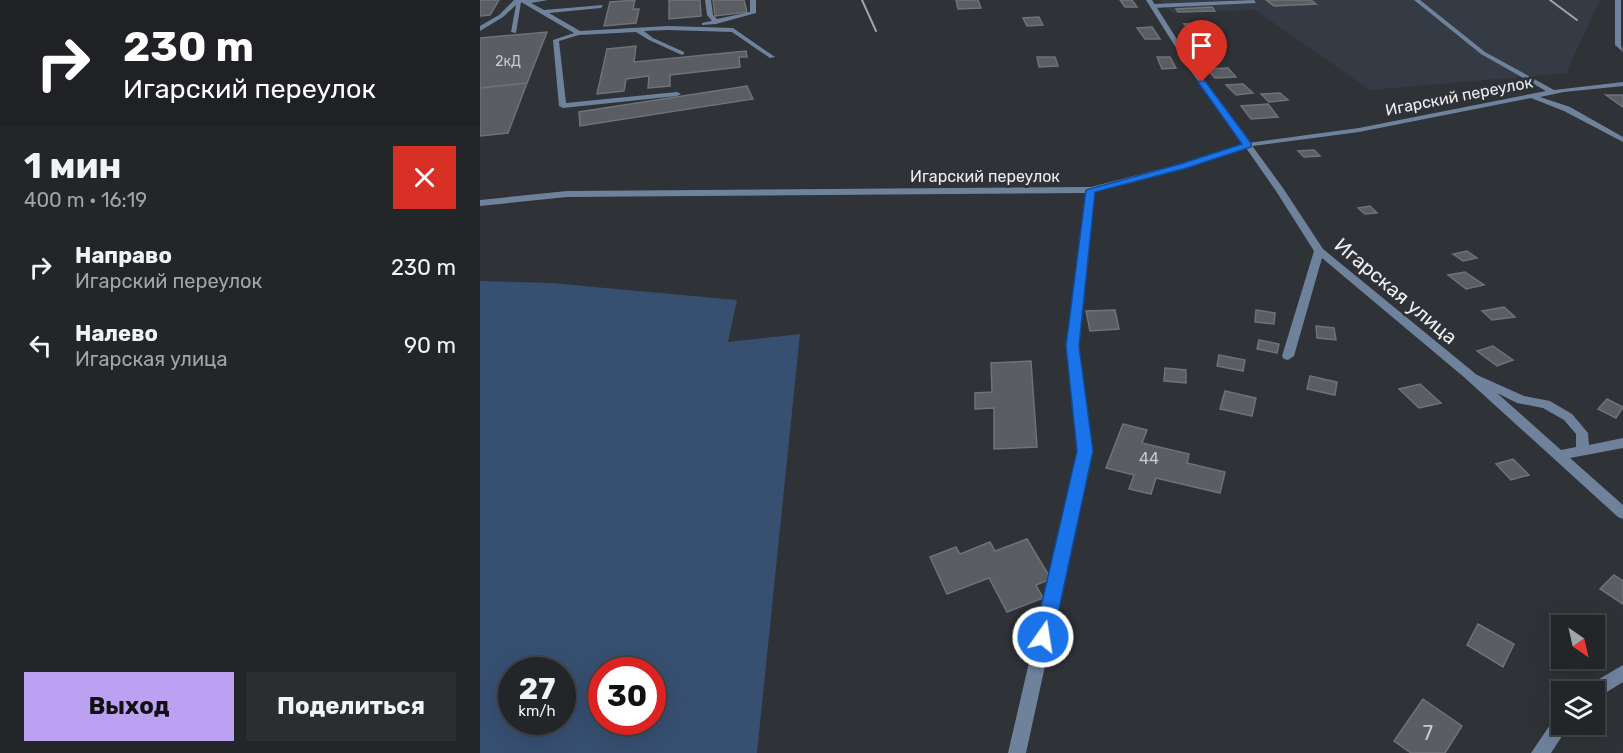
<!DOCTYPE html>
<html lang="ru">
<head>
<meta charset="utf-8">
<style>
  body { margin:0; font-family:Rubik,sans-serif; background:#2b2e30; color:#f1f3f6; height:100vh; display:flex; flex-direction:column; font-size:22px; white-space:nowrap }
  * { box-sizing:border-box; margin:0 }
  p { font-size:20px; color:#a3a5a8 }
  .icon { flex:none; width:33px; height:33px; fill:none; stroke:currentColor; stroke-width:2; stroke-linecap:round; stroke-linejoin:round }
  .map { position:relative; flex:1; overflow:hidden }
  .details { display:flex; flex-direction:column; background:#232628; width:480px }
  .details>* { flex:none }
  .banner { background:#202124; color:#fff; overflow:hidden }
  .needle { width:39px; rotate:146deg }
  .buttons { position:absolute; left:1071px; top:615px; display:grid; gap:12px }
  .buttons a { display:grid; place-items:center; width:54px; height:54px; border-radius:0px; background:#232628; box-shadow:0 6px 24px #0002,0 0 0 2px #404345; font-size:30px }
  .speed { position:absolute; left:18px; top:657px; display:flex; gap:12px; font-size:30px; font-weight:700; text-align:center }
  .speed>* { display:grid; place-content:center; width:78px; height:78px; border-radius:50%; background:#232628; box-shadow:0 6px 24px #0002,0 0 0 2px #404345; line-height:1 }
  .speed small { font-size:15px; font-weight:400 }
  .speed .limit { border:9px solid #d22; background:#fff; color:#111 }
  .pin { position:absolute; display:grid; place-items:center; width:51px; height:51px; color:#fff; margin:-62px -26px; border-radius:50% 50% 50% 0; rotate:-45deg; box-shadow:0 0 6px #0007 }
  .pin .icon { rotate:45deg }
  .me { position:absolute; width:66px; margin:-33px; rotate:13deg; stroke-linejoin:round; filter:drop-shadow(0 0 4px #0008) }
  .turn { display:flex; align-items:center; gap:21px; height:126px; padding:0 24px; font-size:27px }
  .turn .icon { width:78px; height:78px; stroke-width:2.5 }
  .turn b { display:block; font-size:42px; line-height:51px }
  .round { display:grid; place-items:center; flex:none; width:63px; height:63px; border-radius:0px; background:#2b2e30 }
  .headline { display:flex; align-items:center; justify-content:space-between; height:102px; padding:0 24px }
  h1 { font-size:36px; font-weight:700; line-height:45px }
  .button { display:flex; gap:12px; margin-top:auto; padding:12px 24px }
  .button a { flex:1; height:69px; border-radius:0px; background:#bca0f2; color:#111; font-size:24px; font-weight:700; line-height:69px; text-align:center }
  .button a+a { background:#2b2e30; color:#f1f3f6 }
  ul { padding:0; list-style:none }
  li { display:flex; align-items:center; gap:18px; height:78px; padding:0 24px }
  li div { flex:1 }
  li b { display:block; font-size:22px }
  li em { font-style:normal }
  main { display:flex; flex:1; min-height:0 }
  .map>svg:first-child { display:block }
  .built { fill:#353b44 }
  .green { fill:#374f71; fill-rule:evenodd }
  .building { fill:#5a5d61; stroke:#6f7276; stroke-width:1.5 }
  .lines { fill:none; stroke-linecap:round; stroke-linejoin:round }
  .service { fill:#6f829c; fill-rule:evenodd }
  .minor { fill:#6f829c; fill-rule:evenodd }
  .rail { stroke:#a2a4a7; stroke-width:2 }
  .route { fill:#1a73e8; stroke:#114b97; stroke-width:1.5 }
  .labels { text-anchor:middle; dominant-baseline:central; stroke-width:6; stroke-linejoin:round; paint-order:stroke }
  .far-number-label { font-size:14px; fill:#c8cacd }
  .far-street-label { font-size:16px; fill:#eceef1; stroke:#2f3236 }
  .number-label { font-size:16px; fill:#c8cacd }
  .street-label { font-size:20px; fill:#eceef1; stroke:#2f3236 }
  .near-number-label { font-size:20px; fill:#c8cacd }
</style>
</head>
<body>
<main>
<section class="details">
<div class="banner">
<div class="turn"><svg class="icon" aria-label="right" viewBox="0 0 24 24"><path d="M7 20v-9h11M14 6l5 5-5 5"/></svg><div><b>230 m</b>Игарский переулок</div></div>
</div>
<div class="headline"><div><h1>1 мин</h1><p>400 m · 16:19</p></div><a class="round" style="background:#d93025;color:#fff"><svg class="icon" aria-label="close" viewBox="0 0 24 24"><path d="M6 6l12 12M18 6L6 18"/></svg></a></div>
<ul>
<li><svg class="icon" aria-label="right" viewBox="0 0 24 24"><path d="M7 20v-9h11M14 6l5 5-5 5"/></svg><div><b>Направо</b><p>Игарский переулок</p></div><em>230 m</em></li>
<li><svg class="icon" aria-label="left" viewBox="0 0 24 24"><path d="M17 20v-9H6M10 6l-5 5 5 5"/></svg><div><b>Налево</b><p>Игарская улица</p></div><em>90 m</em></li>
</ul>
<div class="button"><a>Выход</a><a>Поделиться</a></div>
</section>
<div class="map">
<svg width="1143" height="753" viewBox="0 0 1143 753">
  <rect width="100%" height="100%" fill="#2f3236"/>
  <path class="built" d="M680,0h440l-34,73 -196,17 -115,-80 -83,3z"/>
  <path class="green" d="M0,281l71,2 186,17 -9,42 72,-8 -43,419h-277zM32,670h50v52h-50zM122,670h50v52h-50z"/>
  <path class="building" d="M0,0h19l-9,15 -10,1z
    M155,0l-2,9h6l-3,14 -32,3 6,-24z
    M189,0h31l1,16 -32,3z
    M233,0h31l3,12 -32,4z
    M476,0h22l3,8 -23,1z
    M640,0h12l5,7h-12z
    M786,0h45l5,4 -42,2z
    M732,7l3,4 -37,1 -2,-3z
    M559,17l4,8 -16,1 -4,-8z
    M720,23l5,5 -17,1 -4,-5z
    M672,27l8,12h-15l-8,-11z
    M67,32l-20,51 -47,5v-50z
    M727,33l4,5 -20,1 -4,-5z
    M156,46l-2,16 112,-11 1,6h-8l1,10 -70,8v11l-22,2 1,-12 -23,3 -2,12 -27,3 10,-45z
    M557,57h18l3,9 -19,1z
    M677,57h13l6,11 -14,1z
    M748,68l8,9 -21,1 -8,-9z
    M47,83l-19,50 -28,3v-48z
    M763,84l10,9 -17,2 -10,-10z
    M267,86l6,13 -173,27 -1,-14z
    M800,93l8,7 -19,2 -8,-8z
    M1126,95h17v12z
    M788,104l10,13 -27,2 -10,-13z
    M834,150l6,6 -16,1 -6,-6z
    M890,206l7,7 -12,1 -7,-6z
    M987,251l10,7 -14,3 -10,-7z
    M985,272l19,13 -18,4 -18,-14z
    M1024,307l11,10 -23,3 -10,-9z
    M635,310l4,19 -29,2 -4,-20z
    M776,310l19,3 -1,11 -19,-2z
    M836,326l18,2 2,12 -19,-2z
    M779,340l20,4 -2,9 -20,-4z
    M1013,346l20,14 -16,6 -20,-15z
    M739,355l26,5 -2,11 -26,-5z
    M551,361l6,86 -43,2v-41l-19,1v-16l17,-1 -1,-29z
    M685,368l21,2v13l-22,-2z
    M830,376l27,6 -2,13 -28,-6z
    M940,384l21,19 -22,5 -20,-19z
    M745,391l31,7 -4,18 -32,-7z
    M1127,399l16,8 -7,11 -18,-9z
    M643,424l24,6 -5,13 47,11 -2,9 38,9 -5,21 -64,-15 -5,16 -22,-5 5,-14 -28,-7z
    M1033,459l16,16 -18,5 -15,-16z
    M547,539l24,40 -15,6 7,13 -36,14 -18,-34 -42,16 -17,-37 26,-10 4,7 30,-12 5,9z
    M1134,575l9,6v23l-23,-15z
    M998,624l36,20 -11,23 -36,-22z
    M943,699l39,27 -17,27h-34l-17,-12z"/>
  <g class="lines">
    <path class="service" d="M34,0h34l-17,3 13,7 59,-5 -2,3 -52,5 31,18 88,-5 65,2 42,29 -5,1 -38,-26 -64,-2 -24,1 9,7 31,14v2l-2,1 -33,-15 -13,-8 -57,3 -20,6 7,62 111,-11 4,2 -4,2 -114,12 -4,-2 -6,-66 21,-7 -53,-31 -5,31 -5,-1 5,-27 -13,12 -23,14v-5l19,-11z
      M225,0h6l2,15 4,4 33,-7v-12h6v13l-40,11 -14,1v-2l10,-2 -5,-6z
      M774,0l2,3 -103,5 -3,-2 3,-2z
      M934,0h6l65,52 69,38 69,-8v4l-59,6 -24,5 30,10 53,30v5l-59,-31 -33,-13 -172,34 -114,15 -1,-2 4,-2 111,-15 187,-37 -65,-37z
      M1135,0h6v45l2,7 -8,-7z"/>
    <path class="minor" d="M666,0h6l42,66 89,122 40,61 154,126 47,21 26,5 22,13 16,19 1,12 34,-7v10l-53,10 53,47v14l-5,-2 -153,-139 -143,-120 -28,98 -6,4 -4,-1 -2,-3 32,-105 -38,-60 -30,-43 -60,20 -91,24 -17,154 14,105 -66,302h-18l70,-302 -12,-105 20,-153 -519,4 -87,9v-6l87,-9 524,-4 89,-23 63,-20 -55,-77zM1017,393l20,10 26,5 21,12 12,14v13l-15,3z
      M1143,665v17l-29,18v-8h-10l3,-6z
      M1082,713v11h8l-19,29h-20l25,-37z"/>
    <path class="rail" d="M382,0l14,31
      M1070,0l27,20"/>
  </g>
  <path class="route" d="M720,81h5l46,62v4l-64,21 -92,24 -16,154 14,105 -40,186 -3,6 -7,2 -7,-2 -2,-6 43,-186 -11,-105 20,-156 94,-26 62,-20 -44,-62z"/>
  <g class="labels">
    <g class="far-number-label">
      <text x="28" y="61">2кД</text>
    </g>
    <g class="far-street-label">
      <text transform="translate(979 96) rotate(-11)">Игарский переулок</text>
      <text x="505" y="176">Игарский переулок</text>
    </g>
    <g class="number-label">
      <text x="669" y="458">44</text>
    </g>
    <g class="street-label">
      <text transform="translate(916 291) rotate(40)">Игарская улица</text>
    </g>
    <g class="near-number-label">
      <text x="948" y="733">7</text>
    </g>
  </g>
</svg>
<div class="buttons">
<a><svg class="needle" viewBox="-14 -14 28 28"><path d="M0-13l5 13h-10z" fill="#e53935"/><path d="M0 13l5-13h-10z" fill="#a3a5a8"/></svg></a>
<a><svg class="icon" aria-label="layers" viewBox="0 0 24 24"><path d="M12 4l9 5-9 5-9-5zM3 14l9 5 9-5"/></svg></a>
</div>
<div class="speed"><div>27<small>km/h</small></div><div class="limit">30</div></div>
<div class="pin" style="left:722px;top:82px;background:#d93025"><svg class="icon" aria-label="arrive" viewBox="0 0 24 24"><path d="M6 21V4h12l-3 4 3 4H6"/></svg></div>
<svg class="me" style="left:563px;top:637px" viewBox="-20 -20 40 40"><circle r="17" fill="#1a73e8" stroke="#fff" stroke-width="3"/><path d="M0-11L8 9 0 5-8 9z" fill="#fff"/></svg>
</div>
</main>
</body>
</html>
